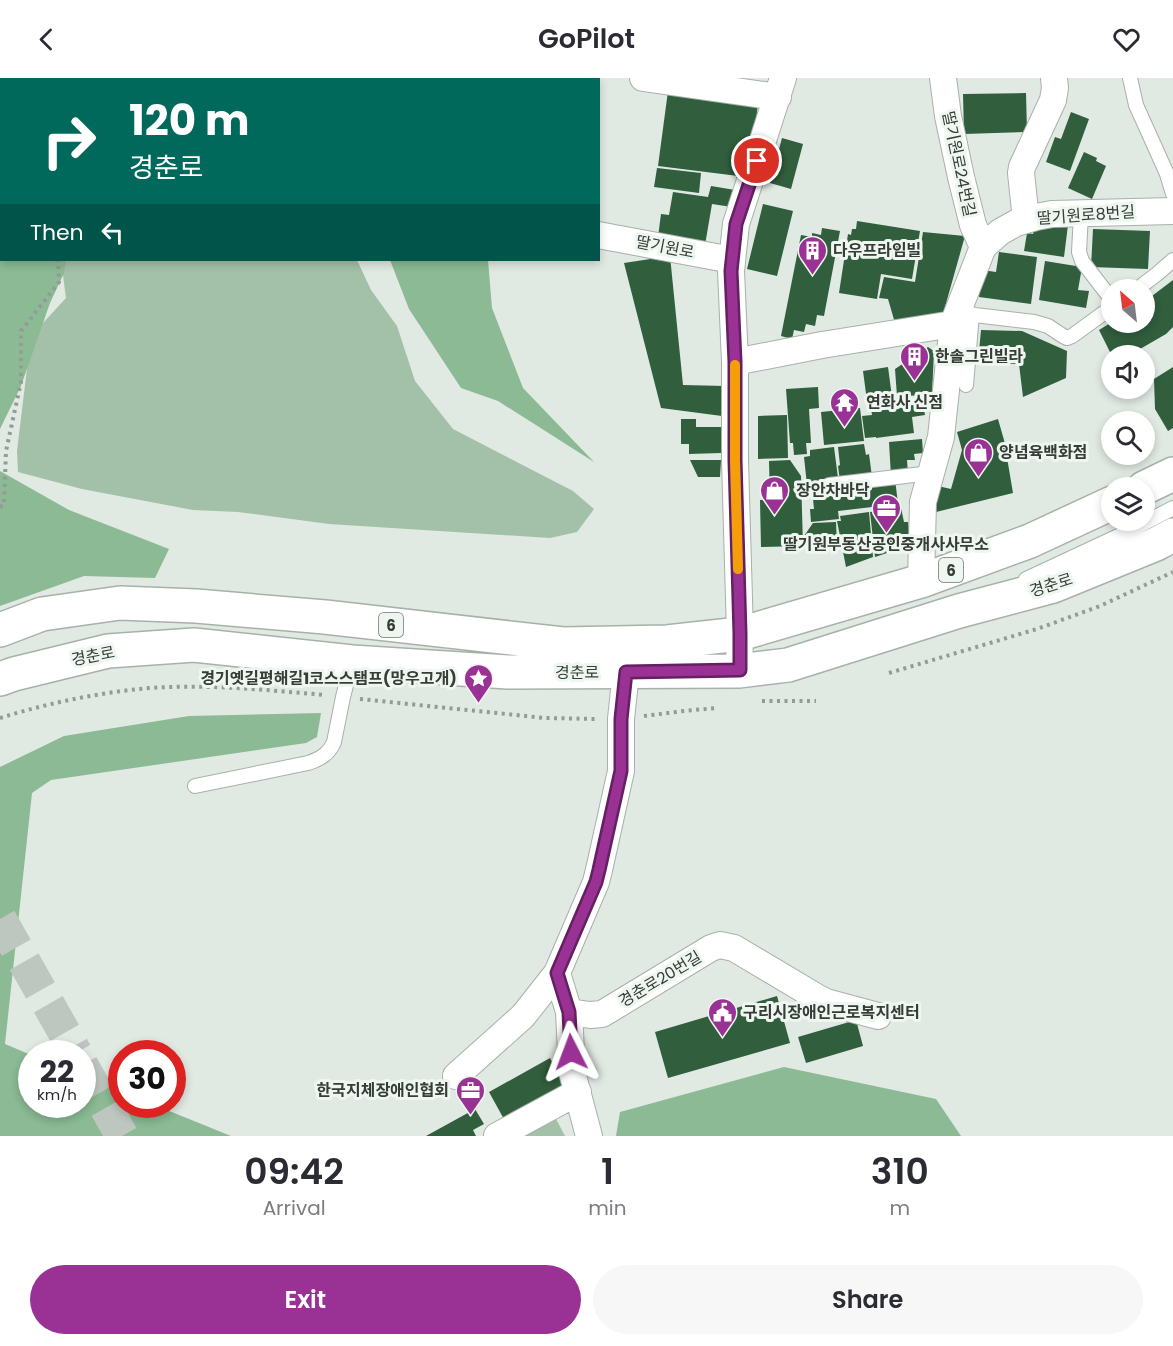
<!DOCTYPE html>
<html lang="en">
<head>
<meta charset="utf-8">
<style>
  body { margin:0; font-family:Poppins,"Noto Sans KR",sans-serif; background:#f7f7f7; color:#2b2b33; height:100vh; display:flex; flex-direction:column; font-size:22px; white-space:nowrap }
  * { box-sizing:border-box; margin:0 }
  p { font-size:20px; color:#7c7c81 }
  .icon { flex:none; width:33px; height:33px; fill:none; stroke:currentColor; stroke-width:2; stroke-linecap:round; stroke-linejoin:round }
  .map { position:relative; height:1058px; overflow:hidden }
  .details { display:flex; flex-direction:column; background:#fff; flex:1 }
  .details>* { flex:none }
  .hud { position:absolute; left:0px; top:0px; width:600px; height:183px; box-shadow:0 3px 9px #0003; background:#00695c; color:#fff; overflow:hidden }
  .needle { width:39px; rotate:332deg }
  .controls { position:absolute; left:1101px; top:201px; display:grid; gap:12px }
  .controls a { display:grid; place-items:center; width:54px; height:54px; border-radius:50%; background:#fff; box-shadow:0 3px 9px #0003; font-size:30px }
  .speed { position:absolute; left:18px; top:962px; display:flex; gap:12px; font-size:30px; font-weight:700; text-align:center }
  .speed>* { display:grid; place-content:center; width:78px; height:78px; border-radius:50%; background:#fff; box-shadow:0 3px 9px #0003; line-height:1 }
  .speed small { font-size:15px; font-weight:400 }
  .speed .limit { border:9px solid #d22; background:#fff; color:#111 }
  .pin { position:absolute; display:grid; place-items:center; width:51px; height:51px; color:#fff; margin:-26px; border:3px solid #fff; border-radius:50%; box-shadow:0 2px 6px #0007 }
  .me { position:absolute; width:66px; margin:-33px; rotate:357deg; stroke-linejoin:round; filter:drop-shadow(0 0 4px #0008) }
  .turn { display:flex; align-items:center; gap:21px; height:126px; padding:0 30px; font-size:27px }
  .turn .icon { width:78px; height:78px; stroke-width:2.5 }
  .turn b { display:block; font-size:42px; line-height:51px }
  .then { display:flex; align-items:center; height:57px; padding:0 30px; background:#0003; gap:12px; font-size:22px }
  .eta { display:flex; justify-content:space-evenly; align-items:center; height:102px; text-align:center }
  .eta b { font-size:36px; font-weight:600; line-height:42px }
  .cta { display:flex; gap:12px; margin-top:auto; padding:12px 30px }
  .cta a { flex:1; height:69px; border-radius:36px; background:#9a3194; color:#fff; font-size:24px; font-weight:600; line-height:69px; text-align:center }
  .cta a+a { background:#f7f7f7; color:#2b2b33 }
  header { display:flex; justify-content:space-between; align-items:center; height:78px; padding:0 30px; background:#fff; font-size:27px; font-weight:600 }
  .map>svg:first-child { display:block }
  .green { fill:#a2c1a8 }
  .forest { fill:#8bba94 }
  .building { fill:#315e3d }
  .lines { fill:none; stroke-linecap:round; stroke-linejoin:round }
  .motorway-tunnel { stroke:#bec6c0; stroke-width:33; stroke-dasharray:33 16; stroke-linecap:butt }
  .service-casing { stroke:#a8b1a9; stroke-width:16 }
  .minor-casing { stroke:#a8b1a9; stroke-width:28 }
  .primary-casing { stroke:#a8b1a9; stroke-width:36 }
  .path { stroke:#949a95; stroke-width:4; stroke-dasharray:3 4.5; stroke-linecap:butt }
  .service { stroke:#fff; stroke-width:14 }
  .minor { stroke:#fff; stroke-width:26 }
  .primary { stroke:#fff; stroke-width:33 }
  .route-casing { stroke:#642060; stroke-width:15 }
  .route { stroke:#9a3194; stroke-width:10 }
  .slow { stroke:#f59e0b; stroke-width:10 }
  .labels { text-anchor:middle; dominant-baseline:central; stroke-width:6; stroke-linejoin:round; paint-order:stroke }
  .shield { fill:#edf7ef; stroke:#6e7470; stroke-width:1.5 }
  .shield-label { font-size:15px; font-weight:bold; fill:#383c39 }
  .street-label { font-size:16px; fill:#383c39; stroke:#edf7ef }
  .poi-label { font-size:16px; font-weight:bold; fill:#383c39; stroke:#edf7ef; text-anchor:start }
</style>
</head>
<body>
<header><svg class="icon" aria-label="back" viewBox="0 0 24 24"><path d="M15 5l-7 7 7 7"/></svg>GoPilot<svg class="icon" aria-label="heart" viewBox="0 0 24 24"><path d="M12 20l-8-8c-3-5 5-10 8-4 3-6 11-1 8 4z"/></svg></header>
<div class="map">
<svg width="1173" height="1058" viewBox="0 0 1173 1058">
  <rect width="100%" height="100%" fill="#e0e9e2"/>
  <path class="green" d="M61,182h296l14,30 26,36 18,55 38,48 120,62 21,18 -17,23 -27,6 -221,-14 -91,-12 -45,-2 -111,-21 -64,-17 -1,-21 14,-115 35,-38z
    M555,1039l10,19h-47z"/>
  <path class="forest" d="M0,0h190l-7,2h-181v180h64l-2,13 -14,30 -29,83 -21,43z
    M252,0h168l1,1 -169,1z
    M390,182h98l4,48 31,80 71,74 -96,-61 -37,-13 -52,-79z
    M0,393l69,39 100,39 -14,29 -71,-2 -84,30z
    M321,635l-4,24 -11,6 -255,37 -19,13 -27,251 26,11 1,49h50l1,-28 38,16 1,12h30l79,32h-231v-369l64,-31 125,-20z
    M784,989l152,32 25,37h-345l4,-24z"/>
  <path class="building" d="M668,13l90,12 -5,44 -11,-2 -4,31 -80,-10z
    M1026,15l1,39 -63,2 -1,-40z
    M1071,34l18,7 -19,52 -24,-9 9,-25 6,2z
    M782,60l21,6 -12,45 -21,-6z
    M1084,74l13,6 -1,3 10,5 -14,33 -24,-11z
    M657,90l44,5 -2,20 -45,-6z
    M711,108l24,4 -3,17 -20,-3 -7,41 -47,-8 3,-23 8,1 4,-23 35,5z
    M763,126l30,7 -16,65 -30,-7z
    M857,143l63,10 -8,48 -31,-5 -4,25 -38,-6 9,-59 3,1 1,-6h4z
    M1035,147h33l-4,32 -40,-6 3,-18 6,1z
    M822,150l18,3 -16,85 -7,-1 -2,11 -9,-2 -2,8 -10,-2 -2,9 -11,-3 20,-101 11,2v-4l9,2z
    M1093,151l57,2 -2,38 -57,-2z
    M923,154l42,4 -22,78 -48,9 -7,-24 -9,-1 5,-21 31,5z
    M999,174l38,5 -6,47 -52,-7 3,-27 14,2z
    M670,178l13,129 42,1 -3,30 -61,-8 -37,-145z
    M1045,183l37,6 -4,23 11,1 -3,17 -47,-8z
    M1173,202v47l-7,7 -38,22h-16l-13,-26 13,-8h32v-17l4,-6z
    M981,252l41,1 45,20 -1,27 -43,19 -4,-33 -41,-2z
    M928,269l6,4 -2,44 -35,1 -2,-27z
    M888,289l4,30 -25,4 -4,-30z
    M1173,289v61l-5,3 -13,-22 -1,-30z
    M818,309l1,21 -10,1 2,34h-5l1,11 -13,1 -1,-12h-3l-4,-54z
    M923,326l2,11 -13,2 2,16 -38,5v-1l-11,1 -3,-22 10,-1 -1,-7 24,-3v2z
    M860,330l4,33 -40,4 -3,-33z
    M787,337l1,43 -30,1v-43z
    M681,341h15v8h25v26l-32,1v-10h-8z
    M998,341l6,21 9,53 -81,20 6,-27 13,3 11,-39 -5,-18z
    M922,361l1,14 -9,1 1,6h-8l1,14 -17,2 -2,-34z
    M864,366l2,11 3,-1 3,23 -32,4 -2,-15 2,-1 -2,-18z
    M834,369l4,31 -14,2 1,3 -18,2 -3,-28 6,-1v-6z
    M690,382h31l-1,17h-22z
    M790,382l11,16 2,70 -42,1 -1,-47h10l-1,-39z
    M895,401l3,25 -60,7 1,8 -28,3 -1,-13h4l-2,-20z
    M901,430l3,14h4l3,23 -36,12 -5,-45z
    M869,434l4,45 -27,10 -9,-46h4l-1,-5z
    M836,444l1,24 -32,1 -1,-11 9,-13z
    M777,918l13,47 -122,35 -13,-46z
    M856,942l7,26 -57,17 -8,-26z
    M550,980l16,29 -61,34 -16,-29z
    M475,1031l9,15 -11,6 3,6h-50z"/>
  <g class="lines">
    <path class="motorway-tunnel" d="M0,841l76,134
      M82,987l40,71"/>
    <defs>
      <path id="service" d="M1130,0l6,27 31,69 6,20
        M1081,136l-2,38 3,9 30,39
        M1136,212l21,-16 16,-14
        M958,235l76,9 14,4 15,10 4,2 5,-2 40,-29
        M966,307l6,-71
        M829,407l102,-12
        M1026,501l103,-48 44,-23
        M195,708l113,-23c12,-4 21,-9 26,-21l9,-45 9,-35"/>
      <path id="minor" d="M643,0l135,19
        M943,0l5,38 13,61 12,48 10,22
        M1026,142l-5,-47 1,-6 31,-67 2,-12 -1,-10
        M598,157l134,25
        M735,284l87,-17 131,-21 30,-77 17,-15 16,-9 20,-6 16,-3 121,-3
        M921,503l2,-79 18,-65 12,-113
        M739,593l1,-37 -5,-174v-98l-4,-91 5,-47 47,-146
        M569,934l21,3 12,-1 109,-66 9,-3 14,3 84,50 8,4 52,14
        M456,998l67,-60 34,-43
        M497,1058l81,-44
        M589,1058l-17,-64 -3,-60 -12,-39 39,-91 3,-12 22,-99v-52l5,-47"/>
      <path id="primary" d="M1144,410l29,-14
        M0,552l42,-16 78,-11 76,3 129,11 238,27 104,-2 73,-8 181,-53 109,-40 82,-38
        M0,601l14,-5 94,-23 86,-6 158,17 156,10 231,-1 49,-6 171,-54 94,-25 103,-42 17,-9"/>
    </defs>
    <use href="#service" class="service-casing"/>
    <use href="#minor" class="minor-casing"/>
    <use href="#primary" class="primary-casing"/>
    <path class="path" d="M121,2l1,-2
      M0,429l4,-2 2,-54 15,-69v-51l38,-49 -1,-22
      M889,595l148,-44 63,-23 73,-34
      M360,621l185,19 53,1
      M762,623h54
      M644,638l40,-5 32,-3
      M0,640c45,-14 92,-24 139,-29 62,-6 125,1 187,6"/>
    <use href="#service" class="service"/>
    <use href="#minor" class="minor"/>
    <use href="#primary" class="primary"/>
  </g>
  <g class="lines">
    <defs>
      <path id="route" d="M571,974l-2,-40 -12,-39 39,-91 3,-12 22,-99v-52l5,-47 114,-2v-36l-5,-174v-98l-4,-91 5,-47 21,-63"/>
    </defs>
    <use href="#route" class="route-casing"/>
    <use href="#route" class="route"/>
    <path class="slow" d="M735,287v95l3,109"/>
  </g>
  <defs>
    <symbol id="building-pin" viewBox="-11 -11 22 30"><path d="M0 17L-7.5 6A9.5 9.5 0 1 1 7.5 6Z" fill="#9a3194" stroke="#edf7ef"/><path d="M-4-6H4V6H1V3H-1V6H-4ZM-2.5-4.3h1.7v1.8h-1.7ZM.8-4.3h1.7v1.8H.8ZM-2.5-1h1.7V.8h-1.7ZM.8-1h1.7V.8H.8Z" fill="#fff"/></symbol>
    <symbol id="temple-pin" viewBox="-11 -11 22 30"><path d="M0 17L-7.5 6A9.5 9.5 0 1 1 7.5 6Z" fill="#9a3194" stroke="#edf7ef"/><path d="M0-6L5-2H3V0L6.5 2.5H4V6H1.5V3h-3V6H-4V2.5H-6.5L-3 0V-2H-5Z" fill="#fff"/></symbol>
    <symbol id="shop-pin" viewBox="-11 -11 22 30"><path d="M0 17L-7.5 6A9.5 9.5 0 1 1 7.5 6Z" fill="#9a3194" stroke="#edf7ef"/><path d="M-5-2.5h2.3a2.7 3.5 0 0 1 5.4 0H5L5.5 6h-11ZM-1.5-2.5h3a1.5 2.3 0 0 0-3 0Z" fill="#fff"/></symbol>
    <symbol id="office-pin" viewBox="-11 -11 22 30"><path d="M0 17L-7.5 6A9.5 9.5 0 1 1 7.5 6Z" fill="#9a3194" stroke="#edf7ef"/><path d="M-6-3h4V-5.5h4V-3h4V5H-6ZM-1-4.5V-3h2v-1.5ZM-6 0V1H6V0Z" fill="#fff"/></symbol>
    <symbol id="sight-pin" viewBox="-11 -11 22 30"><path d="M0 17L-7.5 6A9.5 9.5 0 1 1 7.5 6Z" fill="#9a3194" stroke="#edf7ef"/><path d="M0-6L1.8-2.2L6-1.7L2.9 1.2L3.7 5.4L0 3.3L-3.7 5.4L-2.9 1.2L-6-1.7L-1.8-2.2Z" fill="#fff"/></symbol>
    <symbol id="civic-pin" viewBox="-11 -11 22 30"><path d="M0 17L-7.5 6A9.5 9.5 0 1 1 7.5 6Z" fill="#9a3194" stroke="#edf7ef"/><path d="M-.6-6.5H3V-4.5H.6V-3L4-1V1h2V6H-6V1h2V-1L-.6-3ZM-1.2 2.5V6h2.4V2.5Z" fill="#fff"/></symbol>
  </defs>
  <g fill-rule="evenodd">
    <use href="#building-pin" x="796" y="156" width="33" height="45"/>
    <use href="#building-pin" x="898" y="262" width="33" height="45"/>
    <use href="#temple-pin" x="828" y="308" width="33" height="45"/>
    <use href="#shop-pin" x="962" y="358" width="33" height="45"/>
    <use href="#shop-pin" x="758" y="396" width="33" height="45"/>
    <use href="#office-pin" x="870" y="414" width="33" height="45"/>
    <use href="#sight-pin" x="462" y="584" width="33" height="45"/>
    <use href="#civic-pin" x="706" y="918" width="33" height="45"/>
    <use href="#office-pin" x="454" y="996" width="33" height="45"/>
  </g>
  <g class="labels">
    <g class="shield">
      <rect x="939" y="480" width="24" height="24" rx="4.5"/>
      <rect x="379" y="535" width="24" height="24" rx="4.5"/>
    </g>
    <g class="shield-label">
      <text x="951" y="492">6</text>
      <text x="391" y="547">6</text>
    </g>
    <g class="street-label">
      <text transform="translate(959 86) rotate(78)">딸기원로24번길</text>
      <text transform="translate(1086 137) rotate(-4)">딸기원로8번길</text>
      <text transform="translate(665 169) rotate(11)">딸기원로</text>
      <text transform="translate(1051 507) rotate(-18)">경춘로</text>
      <text transform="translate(93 578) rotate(-11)">경춘로</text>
      <text x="577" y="594">경춘로</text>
      <text transform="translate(660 901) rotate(-31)">경춘로20번길</text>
    </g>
    <g class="poi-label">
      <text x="833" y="172">다우프라임빌</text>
      <text x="935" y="278">한솔그린빌라</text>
      <text x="866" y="324">연화사 신점</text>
      <text x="999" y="374">양념육백화점</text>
      <text x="796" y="412">장안차바닥</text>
      <text x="886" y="466" text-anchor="middle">딸기원부동산공인중개사사무소</text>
      <text x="457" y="600" text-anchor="end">경기옛길평해길1코스스탬프(망우고개)</text>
      <text x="743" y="934">구리시장애인근로복지센터</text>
      <text x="449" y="1012" text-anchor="end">한국지체장애인협회</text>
    </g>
  </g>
</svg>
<div class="controls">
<a><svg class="needle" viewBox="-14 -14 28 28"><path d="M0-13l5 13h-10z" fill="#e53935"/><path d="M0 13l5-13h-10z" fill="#7c7c81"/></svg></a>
<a><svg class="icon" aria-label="sound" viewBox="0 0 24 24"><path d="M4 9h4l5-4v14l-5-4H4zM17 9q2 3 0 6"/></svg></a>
<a><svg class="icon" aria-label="search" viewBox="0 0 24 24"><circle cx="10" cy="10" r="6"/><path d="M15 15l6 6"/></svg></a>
<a><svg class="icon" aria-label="layers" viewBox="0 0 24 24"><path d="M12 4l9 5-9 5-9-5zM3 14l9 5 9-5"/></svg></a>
</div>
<div class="speed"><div>22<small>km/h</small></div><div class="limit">30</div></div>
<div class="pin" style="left:757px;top:83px;background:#d93025"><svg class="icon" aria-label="arrive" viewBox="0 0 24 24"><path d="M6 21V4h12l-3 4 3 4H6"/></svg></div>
<svg class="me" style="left:571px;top:974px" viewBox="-20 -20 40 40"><path d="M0-17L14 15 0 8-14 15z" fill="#9a3194" stroke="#fff" stroke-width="4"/></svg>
<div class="hud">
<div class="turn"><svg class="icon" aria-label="right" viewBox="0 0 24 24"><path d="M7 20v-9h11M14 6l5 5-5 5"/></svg><div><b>120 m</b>경춘로</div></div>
<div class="then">Then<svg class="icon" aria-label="left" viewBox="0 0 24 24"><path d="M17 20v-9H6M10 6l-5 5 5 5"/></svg></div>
</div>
</div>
<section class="details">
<div class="eta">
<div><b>09:42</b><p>Arrival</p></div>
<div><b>1</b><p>min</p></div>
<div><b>310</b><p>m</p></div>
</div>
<div class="cta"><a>Exit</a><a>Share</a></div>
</section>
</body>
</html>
